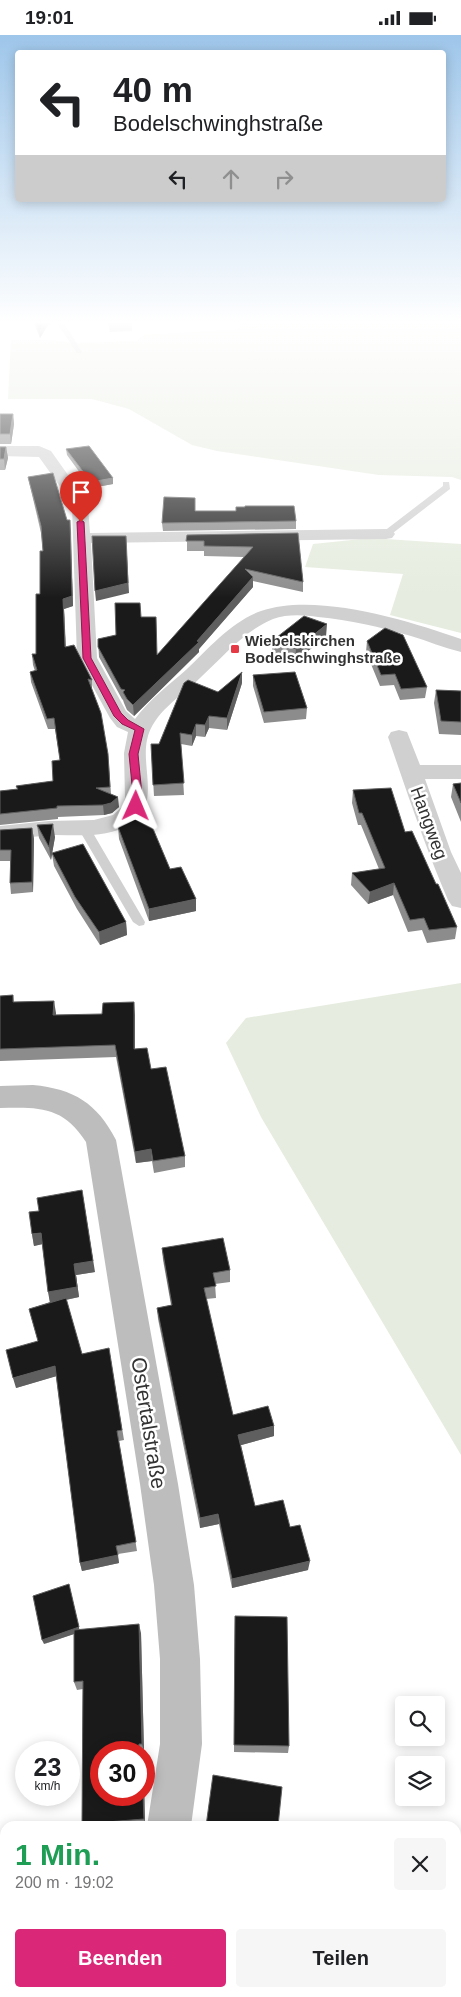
<!DOCTYPE html>
<html lang="de">
<head>
<meta charset="utf-8">
<style>
  body { margin:0; font-family:Helvetica,sans-serif; background:#f6f6f6; color:#202124; height:100vh; display:flex; flex-direction:column; font-size:19px; white-space:nowrap }
  * { box-sizing:border-box; margin:0 }
  p { font-size:16px; color:#757577 }
  .icon { flex:none; width:28px; height:28px; fill:none; stroke:currentColor; stroke-width:2; stroke-linecap:round; stroke-linejoin:round }
  .map { position:relative; flex:1; overflow:hidden }
  .drawer { position:absolute; left:0px; top:1786px; width:461px; height:176px; display:flex; flex-direction:column; background:#fff; border-radius:15px 15px 0 0; box-shadow:0 2px 12px #0003 }
  .drawer>* { flex:none }
  .guide { position:absolute; left:15px; top:15px; width:431px; height:152px; border-radius:5px; box-shadow:0 2px 12px #0003; background:#fff; color:#202124; overflow:hidden }
  .controls { position:absolute; left:395px; top:1661px; display:grid; gap:10px }
  .controls a { display:grid; place-items:center; width:50px; height:50px; border-radius:5px; background:#fff; box-shadow:0 2px 12px #0003; font-size:25px }
  .speed { position:absolute; left:15px; top:1706px; display:flex; gap:10px; font-size:25px; font-weight:700; text-align:center }
  .speed>* { display:grid; place-content:center; width:65px; height:65px; border-radius:50%; background:#fff; box-shadow:0 2px 12px #0003; line-height:1 }
  .speed small { font-size:12px; font-weight:400 }
  .speed .limit { border:8px solid #d22; background:#fff; color:#111 }
  .pin { position:absolute; display:grid; place-items:center; width:42px; height:42px; color:#fff; margin:-51px -21px; border-radius:50% 50% 50% 0; rotate:-45deg; box-shadow:0 0 5px #0007 }
  .pin .icon { rotate:45deg }
  .me { position:absolute; width:55px; margin:-28px; rotate:1deg; stroke-linejoin:round; filter:drop-shadow(0 0 4px #0008) }
  .turn { display:flex; align-items:center; gap:18px; height:105px; padding:0 15px; font-size:22px }
  .turn .icon { width:65px; height:65px; stroke-width:2.5 }
  .turn b { display:block; font-size:35px; line-height:42px }
  .lanes { display:flex; align-items:center; height:48px; padding:0 15px; background:#0003; justify-content:center; gap:25px; direction:ltr }
  .lanes .off { opacity:.35 }
  .round { display:grid; place-items:center; flex:none; width:52px; height:52px; border-radius:5px; background:#f6f6f6 }
  .overview { display:flex; align-items:center; justify-content:space-between; height:85px; padding:0 15px }
  h1 { font-size:30px; font-weight:700; line-height:38px; color:#1e9e55 }
  .primary-button { display:flex; gap:10px; margin-top:auto; padding:10px 15px }
  .primary-button a { flex:1; height:58px; border-radius:5px; background:#db2777; color:#fff; font-size:20px; font-weight:700; line-height:58px; text-align:center }
  .primary-button a+a { background:#f6f6f6; color:#202124 }
  .status { display:flex; justify-content:space-between; align-items:center; height:35px; padding:0 25px; background:#fff; direction:ltr }
  .status svg { height:14px; fill:currentColor }
  .map>svg:first-child { display:block }
  .green { fill:#e6ecdf }
  .lines { fill:none; stroke-linecap:round; stroke-linejoin:round }
  .service { fill:#d0d0d0; fill-rule:evenodd }
  .minor { fill:#d0d0d0; fill-rule:evenodd }
  .secondary { fill:#bdbdbd; fill-rule:evenodd }
  .wall { fill:#8c8c8c }
  .shaded-wall { fill:#5f5f5f }
  .building { fill:#1a1a1a; stroke:#5f5f5f }
  .route { fill:#db2777; stroke:#8e194d }
  .poi-dot { fill:#e63946; stroke:#fff; stroke-width:2 }
  .labels { text-anchor:middle; dominant-baseline:central; stroke-width:5; stroke-linejoin:round; paint-order:stroke }
  .far-poi-label { font-size:15px; font-weight:bold; fill:#333; stroke:#fff; text-anchor:start }
  .street-label { font-size:18px; fill:#333; stroke:#fff }
  .near-street-label { font-size:21px; fill:#333; stroke:#fff }
</style>
</head>
<body>
<div class="status"><b>19:01</b><svg viewBox="0 0 49 12"><path d="M0 12V9h3v3zM5 12V6h3v6zM10 12V3h3v9zM15 12V0h3v12zM26 1h20v11H26zM47 4h2v5h-2z"/></svg></div>
<div class="map">
<svg width="461" height="1962" viewBox="0 0 461 1962">
  <rect width="100%" height="100%" fill="#fff"/>
  <path class="green" d="M236,288h225v157l-9,-3 -73,-2 -162,-24 -25,-6 -63,-36 -37,-10h-84l3,-59h36l31,3 59,-2 6,-6 95,-6z
    M371,503l90,6v89l-71,-18 13,-41 -98,-7 8,-23z
    M461,948v472l-200,-338 -35,-74 20,-25z"/>
  <g class="lines">
    <path class="service" d="M57,288h7l18,29 -1,1h-4z
      M443,447h6l1,7 -61,47h-6v-4l60,-46z
      M84,789l6,4 55,94 -1,3 -5,1 -6,-4 -55,-94z"/>
    <path class="minor" d="M0,411h39l12,5 34,48 3,7 2,27 296,-4 6,1 3,4 -3,4 -6,1 -295,4 6,115 29,53 9,8c15,-20 34,-34 52,-50 22,-21 45,-48 74,-58 55,-19 146,9 200,28v13c-17,-4 -33,-11 -50,-16 -31,-9 -61,-16 -93,-19 -14,-2 -31,-3 -45,2 -29,12 -50,38 -73,59 -19,19 -47,34 -53,62 -6,29 14,65 -17,84 -21,14 -49,11 -74,11 -18,1 -37,3 -56,5v-14l49,-5 45,-1 19,-5 10,-9 2,-8 -1,-45 4,-21 -11,-5 -7,-9 -33,-60 -5,-152 -3,-7 -30,-42 -39,-1z
      M399,695l8,2 13,33h41v14h-36l26,73 10,21v35l-9,-2 -4,-6c-23,-53 -41,-108 -60,-163l3,-5z"/>
    <path class="secondary" d="M33,1050c41,4 64,18 83,55l62,344 16,101 6,74 2,85 -11,82h-44l13,-82v-85l-6,-74 -14,-101 -54,-342c-23,-36 -47,-35 -86,-34v-22z
      M119,1958h48l-1,4h-48z"/>
  </g>
  <path class="wall" d="M34,288h15l-9,15z
    M108,288h24v8l-22,1z
    M0,379h13l1,10 -3,20h-11z
    M0,412h6l2,11 -3,12h-5z
    M66,414l47,29v6l-22,4 -24,-33z
    M28,442l39,43 4,10 2,76 -9,3 2,38 26,33v10l17,75 2,29 8,13 -7,6 -8,2 -46,2v2l-58,6v-34l17,-2 -1,-3 37,-5 7,-21 -5,-31h-7l-17,-47 -1,-10 5,-1 -2,-6 -1,-11h4l7,-103 -2,-18 -11,-47z
    M195,476l101,10v8l-133,2 -1,-8z
    M298,498l5,49v10l-50,-11v6l-54,62v3l-65,64 -7,-6 -3,-7 -1,-3 -1,-1 -23,-42 -1,-18 18,-4 25,-18 17,38 86,-98 -40,-1v-5h-17v-16z
    M326,602l-31,24 -23,-8v-12z
    M367,606l60,46 -2,11 -25,2 -6,-15 -14,1 -14,-34z
    M253,640l54,33 -1,11 -42,4 -11,-37z
    M242,648l-15,47 -18,-2 -4,9 -9,-1 -4,10 -11,-2 3,51 -30,1 -3,-52h8l59,-52z
    M436,655l25,1v44l-22,-1 -5,-31z
    M461,748v39l-10,-25 2,-13z
    M353,755l52,42 31,52 21,43 -2,12 -28,4 -5,-13 -14,2 -15,-37 -25,9 -17,-19 1,-12 27,-4 -18,-44h-3l-6,-22z
    M37,790l18,12 -3,16 74,69 1,13 -27,10 -23,-36 -23,-43 -2,-12 -1,6 -12,-22z
    M118,792l52,42 26,42 -47,10 -30,-82z
    M32,793l2,11 -1,53 -22,2 -1,-11v-22h-10v-31z
    M13,960l1,7 42,11v2h79v34l16,20 34,87v11l-31,6 -2,-12 -16,2 -20,-106 -116,4v-65z
    M32,1199l63,38 -19,3 3,22 -13,3 16,54 27,-6 15,92 -5,1 18,110 -19,3 1,9 -37,8 -2,-8 -24,-187 -40,12 22,-47 -9,-32 21,-7 -8,-58 -8,2z
    M162,1213l68,22v12l-15,2 1,14 -10,1 27,116 41,21 -33,9 14,61 35,21 18,43 -76,18 -13,-64 -19,4 -42,-209 -1,-11 14,-3 -8,-45z
    M235,1581l54,130 -1,7 -54,-1z
    M79,1594l62,4 3,118h-4v2h-39l43,42 1,30 -13,1h-50v-2l1,-135 -6,1 -3,-8v-48l-30,10z"/>
  <path class="shaded-wall" d="M44,288h5l-9,15 -1,-6z
    M13,379l1,10 -3,20 -1,-10z
    M6,412l2,11 -3,12 -1,-11z
    M113,443v6l-22,4v-6z
    M70,485l3,86 -9,3 2,48 -3,-58z
    M126,501l3,57 -33,8 -1,-10z
    M253,542v10l-54,62v3l-65,64 -1,-11 64,-64z
    M327,589l-1,13 -31,24 1,-12z
    M242,637v11l-15,47v-12z
    M209,681v12l-4,9v-12z
    M196,689v12l-4,10v-11z
    M118,762l1,10 -7,6 -8,2 -1,-10z
    M53,789l2,13 -4,23 -2,-13z
    M32,793l2,11 -1,53 -1,-10z
    M394,848l-1,12 -25,9 2,-12z
    M196,864v12l-47,10v-12z
    M126,887l1,13 -27,10 -1,-13z
    M54,966l2,12 -1,14 -2,-12z
    M134,967l1,13v47l-1,-13z
    M151,1114l1,12 -16,2 -1,-11z
    M82,1155l13,82 -19,3 3,22 -29,6 -2,-11 26,-28z
    M41,1198l2,11 -9,2 -2,-12z
    M55,1331l2,10 -41,12 -3,-10z
    M274,1391v10l-36,10v-11z
    M218,1479l1,10 -19,4v-10z
    M116,1511l3,17 -37,8 -2,-8z
    M310,1526l-2,9 -76,18v-9z
    M69,1549l11,48 -36,12 -2,-4z
    M139,1589l2,9 3,118 -2,-7z
    M139,1709l1,7v2h-2z
    M144,1734l1,56 -1,-6z
    M104,1958h4l-1,4h-4z"/>
  <path class="building" d="M36,288h8l-5,9z
    M0,379h13l-3,20h-10z
    M89,411l24,32 -22,4 -25,-33z
    M0,412h6l-2,12h-4z
    M53,438l14,47h3l2,76 -9,3 2,48 9,-2 18,35 -4,-1 13,34 7,41 2,33 -14,1 22,9 -7,6 -8,2 -46,1v2l-57,6v-23l18,-2 -2,-3 37,-5 -1,-20 8,-1 -6,-42 -7,1 -17,-47 7,-2 -5,-16h4v-60h4v-43h3l-2,-25 -13,-49z
    M164,462l31,1v13h41v-4h9v-1h49l2,15 -134,2z
    M298,498l5,49 -58,-13 8,8 -56,64 2,1 -66,63 -6,-6 -4,-7 2,-2 -4,-1 -23,-42v-8l18,-4 -1,-32h25l1,14h15l1,38 96,-108 -49,-1v-5h-18l1,-6z
    M92,501h34l2,47 -33,8z
    M304,581l23,8 -31,25 -24,-8z
    M385,593l18,7 24,52 -26,2 -6,-15 -14,1 -14,-34z
    M242,637l-15,46 -18,-2 -4,9 -9,-1 -4,11 -12,-2 4,50 -31,2 -2,-41h8l25,-61 4,-3 30,12z
    M295,637l12,36 -43,4 -11,-37z
    M436,655l25,1v31l-20,-1z
    M461,748v20l-8,-19z
    M391,753l14,44 7,-1 24,53h2l19,43 -28,3 -5,-12 -14,2 -16,-37 -24,9 -18,-19 33,-5 -23,-55h-3l-6,-23z
    M143,770l27,64 11,-2 15,32 -47,10 -31,-82z
    M53,789l-4,23 -12,-22z
    M32,793v54l-22,1 1,-33h-11v-20z
    M83,809l43,78 -27,10 -24,-35 -23,-44z
    M13,960v7l41,-1 -1,14 49,-1 1,-11 31,-1v47l13,-1 4,21 15,-2 19,89 -32,5 -2,-12 -16,3 -20,-107 -115,4v-53z
    M82,1155l11,71 -19,3 3,23 -29,5 -7,-59 -9,1 -3,-22 10,-1 -2,-13z
    M223,1203l7,32 -17,3 3,13 -12,2 29,127 35,-9 6,20 -36,9 17,71 28,-6 7,27 10,-2 10,36 -78,18 -14,-65 -18,4 -43,-210 15,-3 -10,-57z
    M66,1263l16,56 27,-6 13,82 -5,1 19,111 -20,4 2,9 -38,8 -25,-197 -42,12 -7,-28 32,-9 -9,-32z
    M69,1549l10,43 -37,13 -9,-44z
    M235,1581l52,1 2,129 -55,-1z
    M139,1589l3,120h-3l-1,9h-37v42h42l1,24 -62,5 1,-143 -9,1v-52z
    M213,1740l69,12 -4,39h-72z
    M5,1937v21h99l-1,4h-103z
    M376,1958h63l-2,4h-64z"/>
  <linearGradient id="sky" x2="0" y2="1"><stop stop-color="#9ec6ea"/><stop offset="0.51" stop-color="#fff"/><stop offset="1" stop-color="#fff" stop-opacity="0"/></linearGradient>
  <rect width="461" height="563" fill="url(#sky)"/>
  <path class="route" d="M81,485l3,2 7,136 30,55 7,7 16,9 -6,25 4,41 -2,11 -4,3 -5,-3 2,-11 -4,-41 6,-24 -13,-6 -8,-8 -31,-58 -6,-136z"/>
  <rect class="poi-dot" x="230" y="609" width="10" height="10" rx="2.5"/>
  <g class="labels">
    <g class="far-poi-label">
      <text x="245" y="605">Wiebelskirchen<tspan x="245" dy="17">Bodelschwinghstraße</tspan></text>
    </g>
    <g class="street-label">
      <text transform="translate(429 788) rotate(70)">Hangweg</text>
    </g>
    <g class="near-street-label">
      <text transform="translate(149 1388) rotate(81)">Ostertalstraße</text>
    </g>
  </g>
</svg>
<div class="controls">
<a><svg class="icon" aria-label="search" viewBox="0 0 24 24"><circle cx="10" cy="10" r="6"/><path d="M15 15l6 6"/></svg></a>
<a><svg class="icon" aria-label="layers" viewBox="0 0 24 24"><path d="M12 4l9 5-9 5-9-5zM3 14l9 5 9-5"/></svg></a>
</div>
<div class="speed"><div>23<small>km/h</small></div><div class="limit">30</div></div>
<div class="pin" style="left:81px;top:487px;background:#d93025"><svg class="icon" aria-label="arrive" viewBox="0 0 24 24"><path d="M6 21V4h12l-3 4 3 4H6"/></svg></div>
<svg class="me" style="left:136px;top:771px" viewBox="-20 -20 40 40"><path d="M0-17L14 15 0 8-14 15z" fill="#db2777" stroke="#fff" stroke-width="4"/></svg>
<div class="guide">
<div class="turn"><svg class="icon" aria-label="left" viewBox="0 0 24 24"><path d="M17 20v-9H6M10 6l-5 5 5 5"/></svg><div><b>40 m</b>Bodelschwinghstraße</div></div>
<div class="lanes"><svg class="icon" aria-label="left" viewBox="0 0 24 24"><path d="M17 20v-9H6M10 6l-5 5 5 5"/></svg><svg class="icon off" aria-label="ahead" viewBox="0 0 24 24"><path d="M12 20V5M6 11l6-6 6 6"/></svg><svg class="icon off" aria-label="right" viewBox="0 0 24 24"><path d="M7 20v-9h11M14 6l5 5-5 5"/></svg></div>
</div>
<section class="drawer">
<div class="overview"><div><h1>1 Min.</h1><p>200 m · 19:02</p></div><a class="round"><svg class="icon" aria-label="close" viewBox="0 0 24 24"><path d="M6 6l12 12M18 6L6 18"/></svg></a></div>
<div class="primary-button"><a>Beenden</a><a>Teilen</a></div>
</section>
</div>
</body>
</html>
